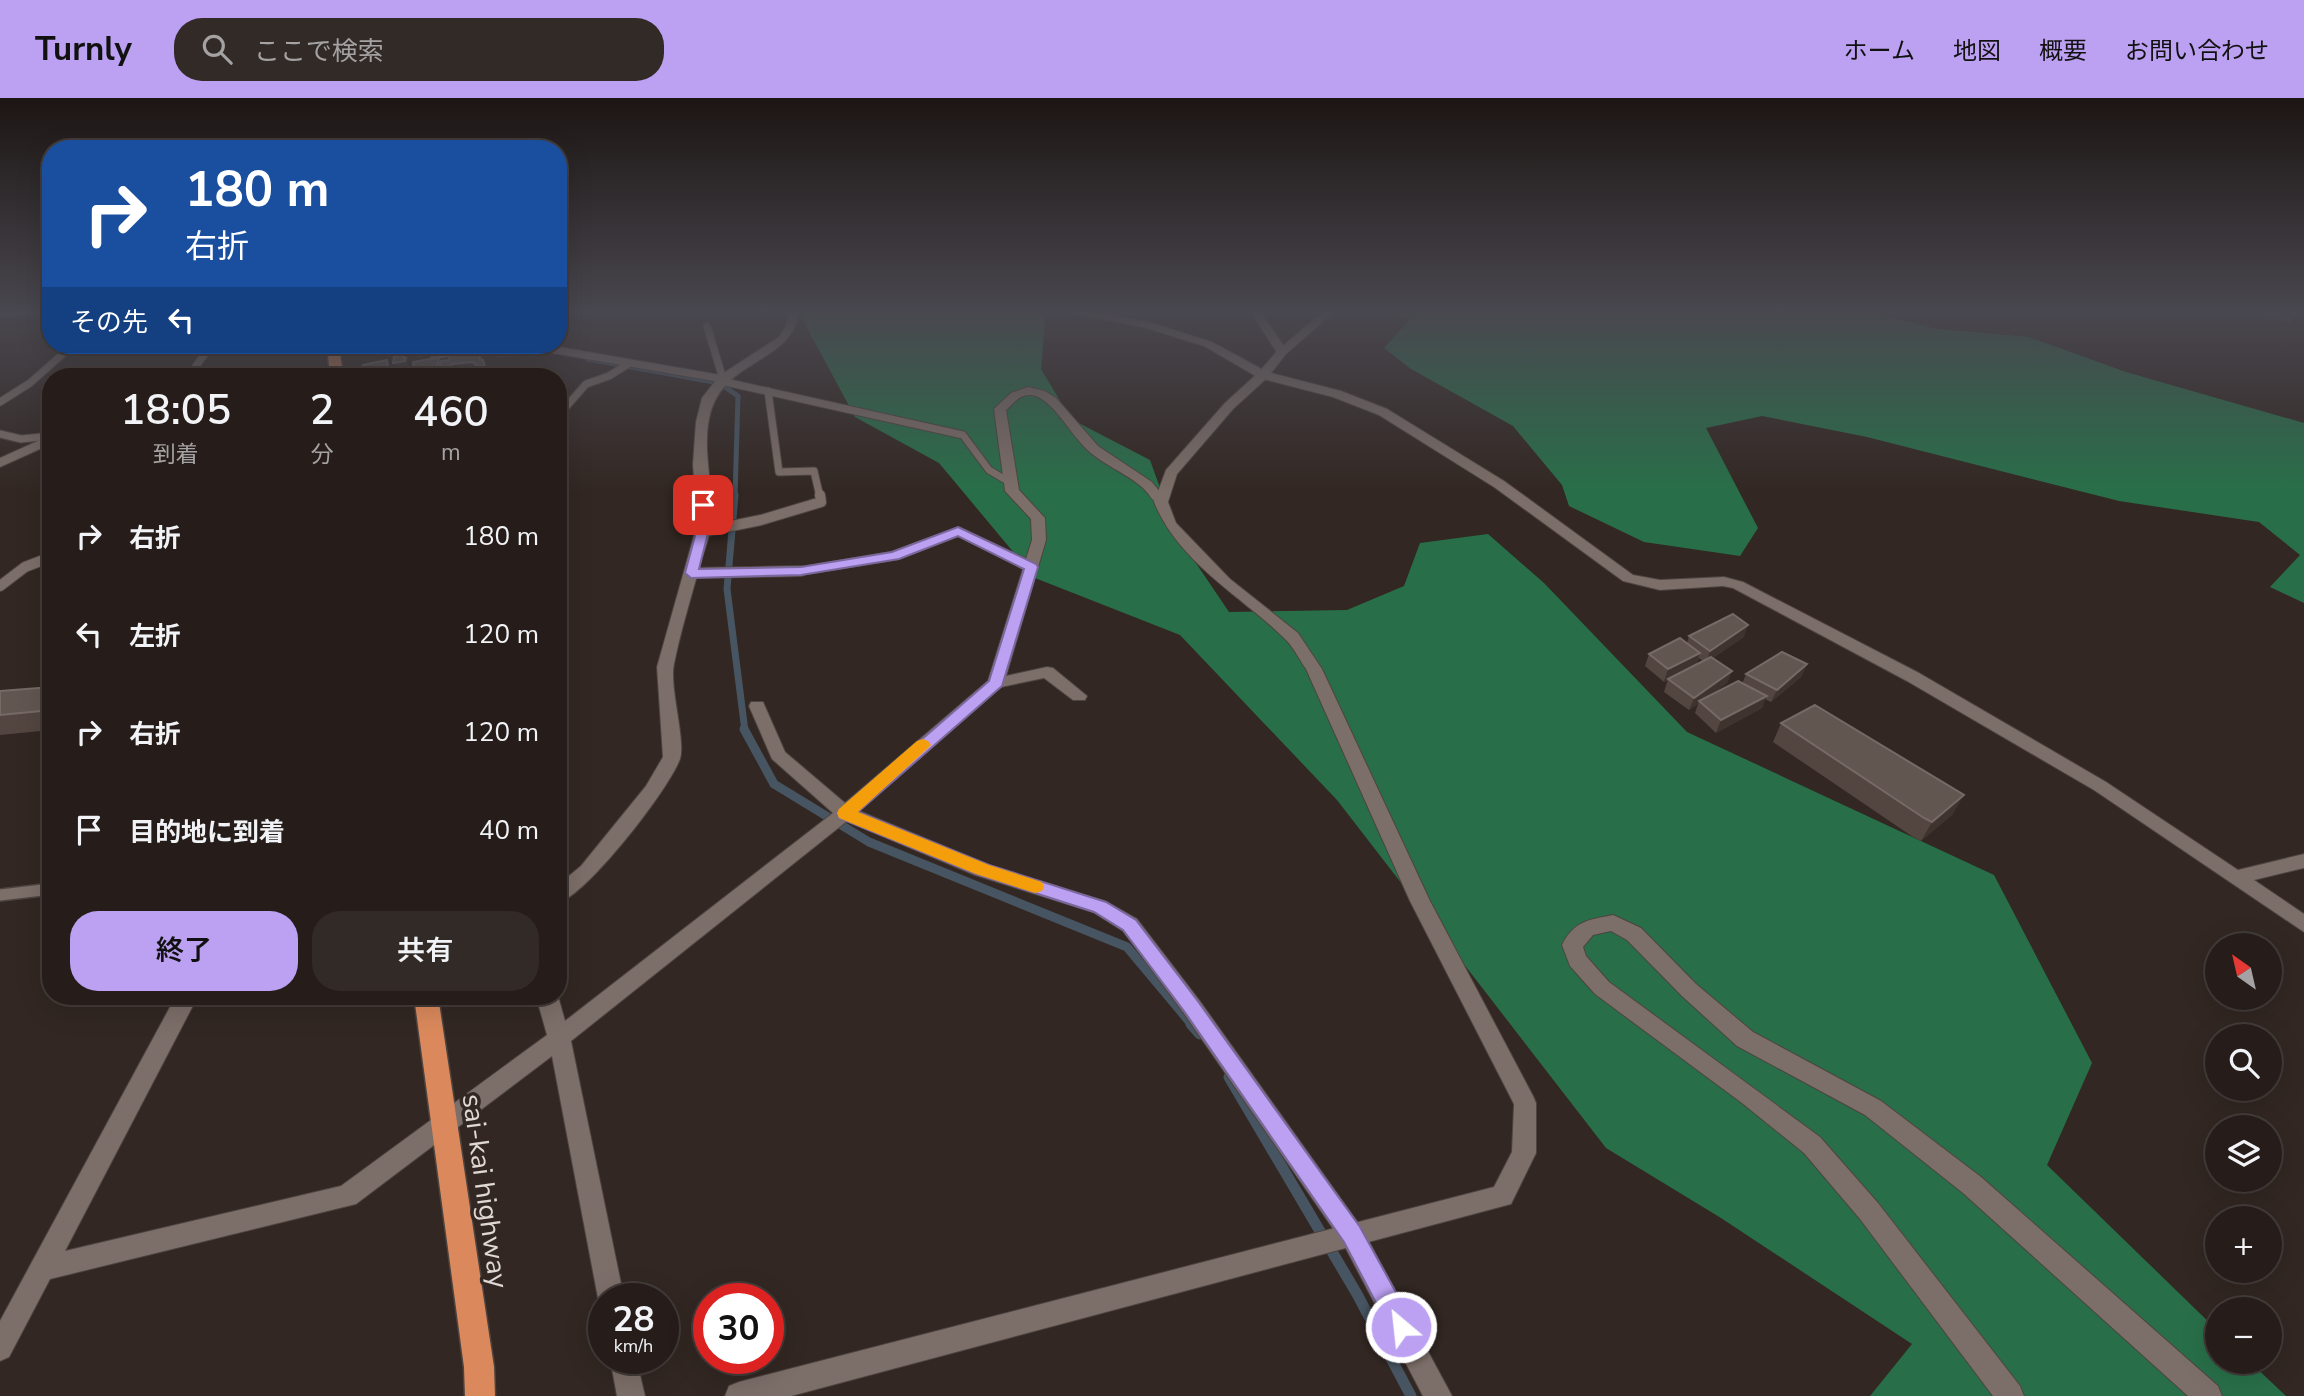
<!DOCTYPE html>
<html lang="ja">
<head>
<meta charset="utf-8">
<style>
  body { margin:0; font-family:"Nunito Sans","Noto Sans JP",sans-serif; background:#322a27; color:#f1f3f6; height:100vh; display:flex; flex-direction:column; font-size:26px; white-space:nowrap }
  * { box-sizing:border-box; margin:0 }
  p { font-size:23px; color:#a4a2a2 }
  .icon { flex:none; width:38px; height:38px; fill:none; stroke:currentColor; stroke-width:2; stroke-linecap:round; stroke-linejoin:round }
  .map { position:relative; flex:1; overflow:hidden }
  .drawer { position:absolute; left:42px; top:270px; width:525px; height:637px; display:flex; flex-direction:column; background:#261d1a; border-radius:28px; box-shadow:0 7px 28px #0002,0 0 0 2px #423b39 }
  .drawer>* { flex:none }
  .banner { position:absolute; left:42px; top:42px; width:525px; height:214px; border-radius:28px; box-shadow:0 7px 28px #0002,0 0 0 2px #423b39; background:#1a4fa0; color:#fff; overflow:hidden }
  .needle { width:46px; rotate:326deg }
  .buttons { position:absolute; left:2205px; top:835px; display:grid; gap:14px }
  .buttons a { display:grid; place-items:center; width:77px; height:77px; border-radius:50%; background:#261d1a; box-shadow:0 7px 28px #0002,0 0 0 2px #423b39; font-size:35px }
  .speed { position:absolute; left:588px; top:1185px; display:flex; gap:14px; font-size:35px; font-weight:700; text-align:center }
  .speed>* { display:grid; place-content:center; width:91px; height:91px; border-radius:50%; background:#261d1a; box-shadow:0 7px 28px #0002,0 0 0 2px #423b39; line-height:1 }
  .speed small { font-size:18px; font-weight:400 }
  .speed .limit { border:10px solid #d22; background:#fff; color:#111 }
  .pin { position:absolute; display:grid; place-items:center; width:60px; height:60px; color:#fff; margin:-30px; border-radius:14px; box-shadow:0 4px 10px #0006 }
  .me { position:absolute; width:77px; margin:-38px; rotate:332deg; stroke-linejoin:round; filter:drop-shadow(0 0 5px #0008) }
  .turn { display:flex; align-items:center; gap:24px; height:147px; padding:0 28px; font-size:32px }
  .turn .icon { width:91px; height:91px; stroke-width:2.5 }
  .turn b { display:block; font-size:49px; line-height:60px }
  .then { display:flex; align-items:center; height:66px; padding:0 28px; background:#0003; gap:14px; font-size:26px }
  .eta { display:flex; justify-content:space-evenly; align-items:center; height:119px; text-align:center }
  .eta b { font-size:42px; font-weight:600; line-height:49px }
  .action { display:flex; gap:14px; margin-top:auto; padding:14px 28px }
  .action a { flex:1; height:80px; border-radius:28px; background:#bca0f2; color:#111; font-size:28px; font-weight:600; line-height:80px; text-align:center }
  .action a+a { background:#322a27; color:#f1f3f6 }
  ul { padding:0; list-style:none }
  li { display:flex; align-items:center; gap:21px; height:98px; padding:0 28px }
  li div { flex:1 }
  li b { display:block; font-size:26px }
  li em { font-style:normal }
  header { display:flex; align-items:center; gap:42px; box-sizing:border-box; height:98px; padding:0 35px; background:#bca0f2; color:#111 }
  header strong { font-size:33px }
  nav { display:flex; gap:38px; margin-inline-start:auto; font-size:24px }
  .search { width:490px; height:63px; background:#322a27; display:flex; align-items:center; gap:18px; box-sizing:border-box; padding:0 24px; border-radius:28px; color:#a4a2a2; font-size:26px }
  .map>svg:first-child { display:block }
  .forest { fill:#286f49 }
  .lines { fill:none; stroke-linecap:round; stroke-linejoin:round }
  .stream-far3 { stroke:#465561; stroke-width:5 }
  .stream-far2 { stroke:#465561; stroke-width:7 }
  .stream-far1 { stroke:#465561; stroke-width:9 }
  .stream { stroke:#465561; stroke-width:11 }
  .service-far2-casing { stroke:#4d4440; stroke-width:9 }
  .service-far1-casing { stroke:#4d4440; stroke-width:12 }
  .service-casing { stroke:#4d4440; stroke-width:14 }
  .minor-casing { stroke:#4d4440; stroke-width:2 }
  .tertiary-casing { stroke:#4d4440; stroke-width:2 }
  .trunk-casing { stroke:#4d4440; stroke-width:3 }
  .service-far2 { stroke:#7c6e68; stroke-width:7 }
  .service-far1 { stroke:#7c6e68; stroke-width:10 }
  .service { stroke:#7c6e68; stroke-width:11 }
  .minor { fill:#7c6e68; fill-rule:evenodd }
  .tertiary { fill:#7c6e68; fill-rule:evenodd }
  .trunk { fill:#db895c; fill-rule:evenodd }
  .wall { fill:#534641; fill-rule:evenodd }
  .shaded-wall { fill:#3f332e }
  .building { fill:#625651; stroke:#766a66; stroke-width:2 }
  .route { fill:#bca0f2; stroke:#7a689d; stroke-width:2 }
  .slow { fill:#f59e0b }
  .labels { text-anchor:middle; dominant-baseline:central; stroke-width:7; stroke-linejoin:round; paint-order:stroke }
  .near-street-label { font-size:28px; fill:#e0d8d5; stroke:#322722 }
</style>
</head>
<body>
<header>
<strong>Turnly</strong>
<div class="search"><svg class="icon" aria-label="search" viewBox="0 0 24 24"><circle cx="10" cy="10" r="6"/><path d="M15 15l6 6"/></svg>ここで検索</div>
<nav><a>ホーム</a><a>地図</a><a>概要</a><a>お問い合わせ</a></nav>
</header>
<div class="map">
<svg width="2304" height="1298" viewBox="0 0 2304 1298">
  <rect width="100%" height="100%" fill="#322722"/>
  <path class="forest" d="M798,213h248l-5,58 30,50 79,41 27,75 52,77 118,-2 57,-24 16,-43 68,-9 56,49 143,149 307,143 98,188 -45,102 170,165v32h33l36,34h-416l42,-52 -191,-126 -115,-70 -269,-348 -157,-165 -145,-57 -96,-115 -84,-46z
    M1378,213h486l74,18 91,8 97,35 178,51v180l-34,-16 30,-32 -41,-33 -140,-21 -252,-64 -105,-21 -56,12 52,100 -18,28 -96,-14 -75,-36 -7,-21 -49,-59 -102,-57 -27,-21 27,-30z"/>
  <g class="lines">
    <path class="stream-far3" d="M588,261l131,24 19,13 -3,101"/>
    <path class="stream-far2" d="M735,397l-8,94 18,142"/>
    <path class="stream-far1" d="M744,631l30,55 95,58 258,105 66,79"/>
    <path class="stream" d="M1191,926l9,10
      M1229,979l128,217 54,102"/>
    <defs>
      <path id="service-far2" d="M481,247v3l34,-3
        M527,247l196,34 -16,-53
        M189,278l22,-31
        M389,278l39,-7
        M721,283l242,54 26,35 22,13
        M768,293l11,81 35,-1 6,26
        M0,304l30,-19 43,-38
        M558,318l28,-32 23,-8 19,-12
        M0,336l21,5 30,-3"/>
      <path id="service-far1" d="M702,434l59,-12 60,-18 -1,-7
        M691,475l110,-2
        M0,488l25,-19 26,-10"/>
      <path id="service" d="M0,797l51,-6"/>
      <path id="minor" d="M0,213h51v2l-51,4z
        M789,213h10c-7,55 -78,46 -90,108 -7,36 6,72 2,106 -1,12 -7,25 -10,36 -9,34 -20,68 -27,103 -5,23 12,76 6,95 -11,30 -92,135 -122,144v-18l23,-19 65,-80 17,-29 -6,-90 40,-142 -4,-61 3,-42 6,-24 17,-22 60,-39 7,-11z
        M1071,213h21l60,12 60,19 55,30 74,19 46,18 117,72 129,94 27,5 64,-3 19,5 176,91 187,109 132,88 66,-16v14l-50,12 50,34v18l-210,-142 -187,-109 -174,-93 -10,-2 -63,4 -37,-9 -129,-94 -115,-72 -46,-18 -74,-19 -55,-32 -58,-18 -70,-14z
        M1250,213h10l28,41 -2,2h-8z
        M1028,289l17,4 11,7 42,48 54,36 16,20 -7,4c-8,-3 -12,-13 -19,-19 -20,-17 -45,-24 -62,-45 -11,-12 -33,-49 -51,-47 -10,0 -16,9 -23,15l13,80 26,28 1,22 -40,136 41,-9 6,1 34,28 -2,4h-12l-29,-22 -43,9 -142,124 130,54 118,37 30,17 62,81 162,227 91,169h-29l-80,-153 -160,-231 -60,-81 -30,-19 -118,-37 -128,-54 -276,220 53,257h-20v10l-6,-10 -46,-242 -196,148 -306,75 -41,78 -9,4v-40l176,-325h22l-133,255 276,-65 206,-151 -11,-39h22l7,25 268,-208 -61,-54 -23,-53 2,-4h12l22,50 60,51 143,-122 35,-112 -65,-33 -59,23 -98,16 -7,-4 7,-4 90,-15 68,-25 67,32 6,-19 -1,-21 -26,-28 -11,-82 17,-16z
        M51,337v9l-51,23v-9z
        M610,1260h26l9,38h-28z"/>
      <path id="tertiary" d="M1324,213h11l-49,43 -19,24 -34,31 -56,65 -9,28 8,21 54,56 68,54 24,36 108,232 103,195 3,7v50l-25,51 -720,192h-66l4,-10 10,-4 755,-195 18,-35 2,-48 -104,-203 -104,-232c-7,-10 -13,-23 -22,-31 -44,-43 -106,-76 -130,-136l12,-32 59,-67 34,-31 19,-22z
        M1613,817l28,13 55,56 57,48 128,69 100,76 237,209 4,10h-34l-225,-203 -98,-78 -128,-69 -55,-50 -55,-56 -16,-9 -18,4 -10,12 3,9 23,26 211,155 58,66 142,183 4,10h-31l-133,-177 -56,-66 -62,-50 -147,-109 -25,-28 -8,-21c12,-24 26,-25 51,-30z"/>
      <path id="trunk" d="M327,247h12l4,31h-13z
        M414,898h24l56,371 1,29h-30l-1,-29z"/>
    </defs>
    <use href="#service-far2" class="service-far2-casing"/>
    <use href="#service-far1" class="service-far1-casing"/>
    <use href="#service" class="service-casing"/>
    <use href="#minor" class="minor-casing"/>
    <use href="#tertiary" class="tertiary-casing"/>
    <use href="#trunk" class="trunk-casing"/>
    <use href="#service-far2" class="service-far2"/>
    <use href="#service-far1" class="service-far1"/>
    <use href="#service" class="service"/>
    <use href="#minor" class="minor"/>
    <use href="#tertiary" class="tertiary"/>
    <use href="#trunk" class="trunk"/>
  </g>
  <path class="wall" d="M2266,213h32l-7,12 -26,-6z
    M380,247h70h-7l-4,8 7,-2 4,8 29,-10 10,27h-8l-4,-4 -21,3 -24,-16 -1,-4 -14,2 -1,-2 -4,1 -2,-5 -3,6h-2l3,6v4l-13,1 -2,-5 3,-7 -1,-3 -15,1z
    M491,252l38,1v4l-31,3 -1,-2 -4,-1z
    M1689,538l55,1 -31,21 19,13 -5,12 -18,13 33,-12 4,-10 61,-10 -6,13 -30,25 -6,-3 -3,9 -46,25 -21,-20 3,-9 -9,6 -25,-18 4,-13 4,-1 -8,4 -19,-16 4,-12 38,-11zM1699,560l4,3 -7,3z
    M51,589v43l-51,5v-44z
    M1781,625l172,91 -32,27 -8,-4 -140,-95z"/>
  <path class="shaded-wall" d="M396,247l12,1 2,5 -3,6h-2l3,6v4l-13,1 -2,-5 4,-5 -2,-5 -15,1 -3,-5z
    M426,247h17l-5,9 -21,3 -4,-10z
    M527,247l2,10 -31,3 -2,-5z
    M479,251l4,10 1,9 -1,-8 6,16h-6l-3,-7z
    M448,258l4,8 21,-2 4,10 -21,3v1h-23l-1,-16z
    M387,262l4,14 -13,2h-15l-1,-2z
    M1748,527l-4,12 -38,26 4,-12z
    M1700,555l-4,12 -32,17 4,-13z
    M1807,566l-6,13 -30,25 6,-12z
    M1732,573l-5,12 -26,19 -2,-1 -1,3 -9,6 5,-12z
    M1767,598l-5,12 -46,25 5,-13z
    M1964,697l-11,19 -32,27 11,-19z"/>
  <path class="building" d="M380,247h16l-1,2 -18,2z
    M399,247h9l-3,6 -10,1z
    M492,247h35v5l-31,3v-2l-5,-1z
    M479,251l1,11h3l2,7 -5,2 -7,-7 -21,2 -3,8 -12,2 4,-13 8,-1 2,-7z
    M446,253l2,5 -16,3 -1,-4z
    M404,257v3h2l-1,3 -12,2 1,-7z
    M440,259l-7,19h-18l-2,-14z
    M387,262l1,8 -26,6 -1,-5 2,-4z
    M393,273l1,2 10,-2 1,5h-20l-1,-3z
    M1733,516l15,11 -38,26 -21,-15z
    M1680,540l20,15 -32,16 -19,-15z
    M1782,554l25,12 -30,26 -31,-16z
    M1711,559l21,14 -38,27 -26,-19z
    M1738,583l29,15 -46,24 -22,-19z
    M51,589v23l-51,5v-24z
    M1815,607l149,90 -32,27 -8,-4 -143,-95z"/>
  <linearGradient id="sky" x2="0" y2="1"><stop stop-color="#1c1513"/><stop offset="0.54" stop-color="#49474f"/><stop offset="1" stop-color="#49474f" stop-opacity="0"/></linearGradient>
  <rect width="2304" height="395" fill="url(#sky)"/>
  <path class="route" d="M703,403l6,4 1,20 -11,44 102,-2 91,-15 66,-25 78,37 2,3 -36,119 -144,126 131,53 117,37 30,18 61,80 163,227 50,91 3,9 -3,8 -9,4 -8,-4 -49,-93 -160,-231 -61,-81 -29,-18 -118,-38 -137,-56 -2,-5 152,-132 35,-112 -66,-33 -59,23 -98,16 -110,3 -6,-5 13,-48 -2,-20z"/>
  <path class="slow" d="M923,641l5,2 3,4 -3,3 -70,64 131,53 53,17 2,5 -2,4 -7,2 -59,-19 -137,-56 -2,-5 2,-4 78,-68z"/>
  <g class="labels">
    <g class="near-street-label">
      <text transform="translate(485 1093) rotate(82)">sai-kai highway</text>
    </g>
  </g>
</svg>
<div class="buttons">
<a><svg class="needle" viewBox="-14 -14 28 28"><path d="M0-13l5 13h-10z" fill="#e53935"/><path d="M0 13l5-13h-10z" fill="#a4a2a2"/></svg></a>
<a><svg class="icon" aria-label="search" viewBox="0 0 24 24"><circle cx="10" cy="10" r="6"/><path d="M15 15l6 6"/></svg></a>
<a><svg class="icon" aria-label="layers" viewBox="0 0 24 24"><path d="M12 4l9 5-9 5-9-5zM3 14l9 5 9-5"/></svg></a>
<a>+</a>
<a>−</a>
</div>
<div class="speed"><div>28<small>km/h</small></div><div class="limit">30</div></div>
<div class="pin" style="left:703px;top:407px;background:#d93025"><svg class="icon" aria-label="arrive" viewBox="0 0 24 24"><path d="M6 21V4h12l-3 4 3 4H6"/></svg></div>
<svg class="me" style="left:1401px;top:1229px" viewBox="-20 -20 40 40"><circle r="17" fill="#bca0f2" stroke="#fff" stroke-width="3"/><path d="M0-11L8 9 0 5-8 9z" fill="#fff"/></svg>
<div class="banner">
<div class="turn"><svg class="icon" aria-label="right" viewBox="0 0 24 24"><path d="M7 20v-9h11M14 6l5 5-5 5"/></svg><div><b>180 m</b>右折</div></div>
<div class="then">その先<svg class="icon" aria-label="left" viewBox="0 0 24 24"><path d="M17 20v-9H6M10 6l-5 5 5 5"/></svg></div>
</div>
<section class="drawer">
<div class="eta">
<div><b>18:05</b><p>到着</p></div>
<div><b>2</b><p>分</p></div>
<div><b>460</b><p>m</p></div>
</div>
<ul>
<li><svg class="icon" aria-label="right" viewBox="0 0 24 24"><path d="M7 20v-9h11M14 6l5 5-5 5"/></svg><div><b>右折</b></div><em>180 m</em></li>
<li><svg class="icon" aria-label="left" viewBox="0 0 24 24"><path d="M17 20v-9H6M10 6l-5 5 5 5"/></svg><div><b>左折</b></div><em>120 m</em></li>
<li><svg class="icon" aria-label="right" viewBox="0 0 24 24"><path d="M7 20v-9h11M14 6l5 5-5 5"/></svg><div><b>右折</b></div><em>120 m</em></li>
<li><svg class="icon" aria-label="arrive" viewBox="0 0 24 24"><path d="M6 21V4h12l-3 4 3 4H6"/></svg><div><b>目的地に到着</b></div><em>40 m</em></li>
</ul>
<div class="action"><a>終了</a><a>共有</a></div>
</section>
</div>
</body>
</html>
